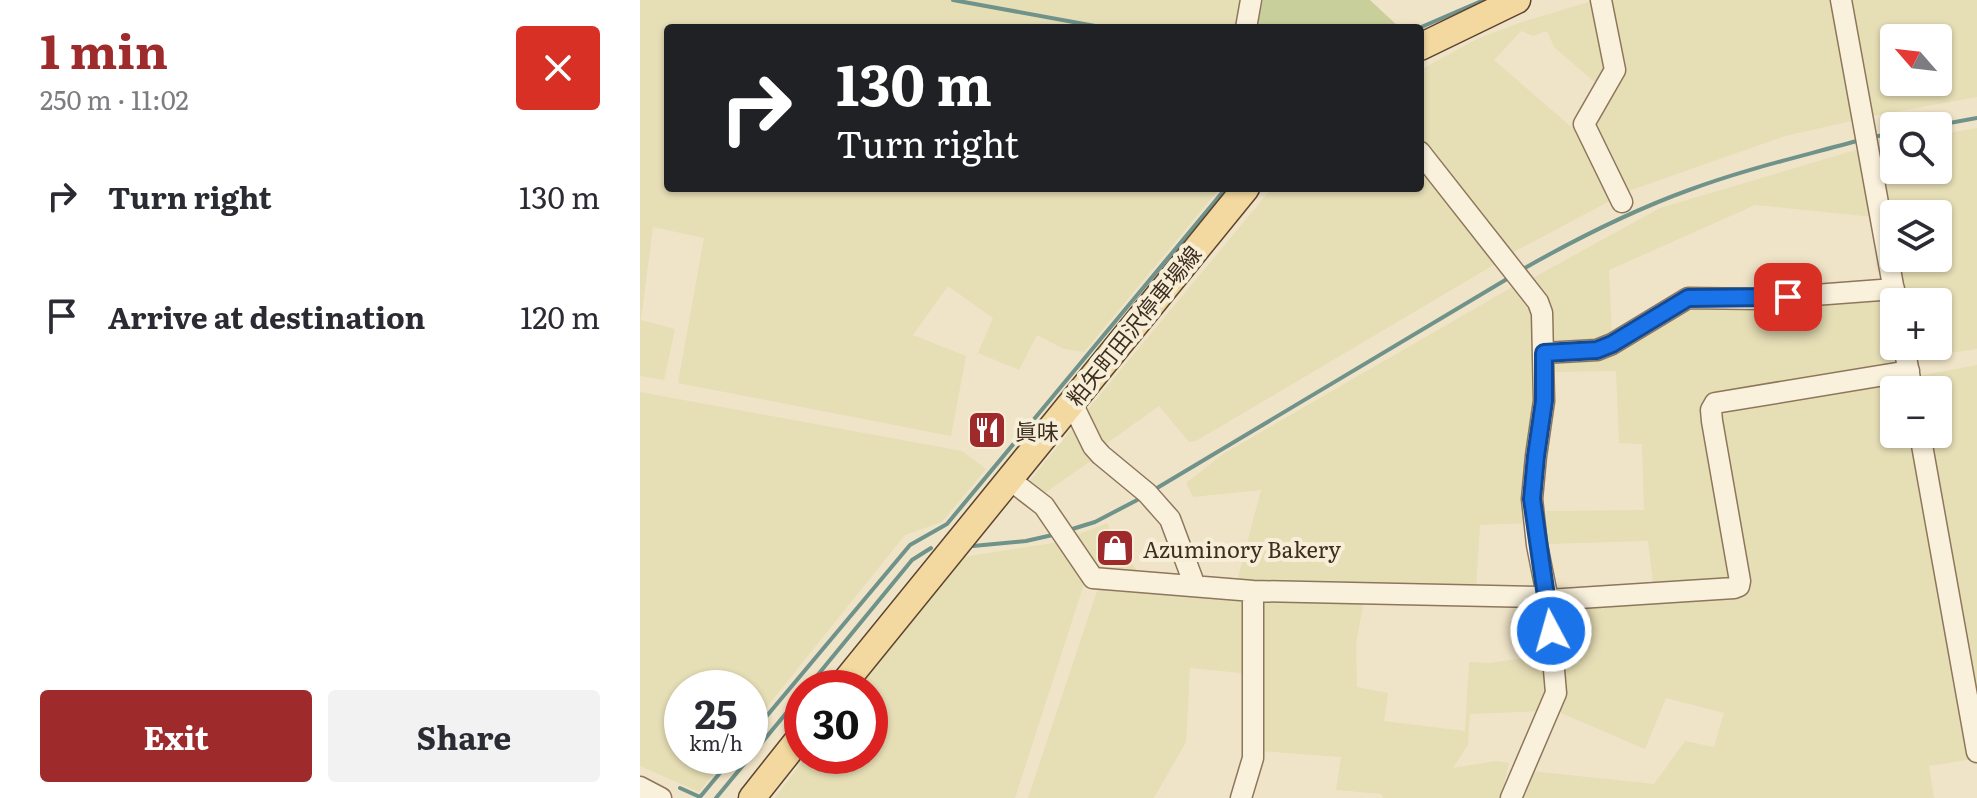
<!DOCTYPE html>
<html lang="en">
<head>
<meta charset="utf-8">
<style>
  body { margin:0; font-family:Literata,"Noto Sans JP",serif; background:#f2f2f3; color:#2b2b33; height:100vh; display:flex; flex-direction:column; font-size:30px; white-space:nowrap }
  * { box-sizing:border-box; margin:0 }
  p { font-size:26px; color:#7c7c81 }
  .icon { flex:none; width:44px; height:44px; fill:none; stroke:currentColor; stroke-width:2; stroke-linecap:round; stroke-linejoin:round }
  .map { position:relative; flex:1; overflow:hidden }
  .details { display:flex; flex-direction:column; background:#fff; width:640px }
  .details>* { flex:none }
  .top-card { position:absolute; left:24px; top:24px; width:760px; height:168px; border-radius:8px; box-shadow:0 2px 6px #0004; background:#202124; color:#fff; overflow:hidden }
  .needle { width:52px; rotate:298deg }
  .tools { position:absolute; left:1240px; top:24px; display:grid; gap:16px }
  .tools a { display:grid; place-items:center; width:72px; height:72px; border-radius:8px; background:#fff; box-shadow:0 2px 6px #0004; font-size:40px }
  .speed { position:absolute; left:24px; top:670px; display:flex; gap:16px; font-size:40px; font-weight:700; text-align:center }
  .speed>* { display:grid; place-content:center; width:104px; height:104px; border-radius:50%; background:#fff; box-shadow:0 2px 6px #0004; line-height:1 }
  .speed small { font-size:20px; font-weight:400 }
  .speed .limit { border:12px solid #d22; background:#fff; color:#111 }
  .pin { position:absolute; display:grid; place-items:center; width:68px; height:68px; color:#fff; margin:-34px; border-radius:16px; box-shadow:0 4px 12px #0006 }
  .me { position:absolute; width:88px; margin:-44px; rotate:354deg; stroke-linejoin:round; filter:drop-shadow(0 0 6px #0008) }
  .turn { display:flex; align-items:center; gap:28px; height:168px; padding:0 40px; font-size:36px }
  .turn .icon { width:104px; height:104px; stroke-width:2.5 }
  .turn b { display:block; font-size:56px; line-height:68px }
  .round { display:grid; place-items:center; flex:none; width:84px; height:84px; border-radius:8px; background:#f2f2f3 }
  .headline { display:flex; align-items:center; justify-content:space-between; height:136px; padding:0 40px }
  h1 { font-size:48px; font-weight:700; line-height:60px; color:#9e2a2b }
  .action { display:flex; gap:16px; margin-top:auto; padding:16px 40px }
  .action a { flex:1; height:92px; border-radius:8px; background:#9e2a2b; color:#fff; font-size:32px; font-weight:700; line-height:92px; text-align:center }
  .action a+a { background:#f2f2f3; color:#2b2b33 }
  ul { padding:0; list-style:none }
  li { display:flex; align-items:center; gap:24px; height:120px; padding:0 40px }
  li div { flex:1 }
  li b { display:block; font-size:30px }
  li em { font-style:normal }
  main { display:flex; flex:1; min-height:0 }
  .map>svg:first-child { display:block }
  .farmland { fill:#e6deb5; fill-rule:evenodd }
  .green { fill:#c9cf9b }
  .lines { fill:none; stroke-linecap:round; stroke-linejoin:round }
  .stream { stroke:#6f938a; stroke-width:4 }
  .minor-casing { stroke:#8d765c; stroke-width:23 }
  .major-casing { stroke:#5b4430; stroke-width:29 }
  .minor { stroke:#faf1dc; stroke-width:20 }
  .major { stroke:#f3d9a0; stroke-width:26 }
  .route-casing { stroke:#114b97; stroke-width:20 }
  .route { stroke:#1a73e8; stroke-width:14 }
  .labels { text-anchor:middle; dominant-baseline:central; stroke-width:8; stroke-linejoin:round; paint-order:stroke }
  .street-label { font-size:22px; fill:#3d2e20; stroke:#f7eed8 }
  .poi-label { font-size:22px; fill:#3d2e20; stroke:#f7eed8; text-anchor:start }
</style>
</head>
<body>
<main>
<section class="details">
<div class="headline"><div><h1>1 min</h1><p>250 m · 11:02</p></div><a class="round" style="background:#d93025;color:#fff"><svg class="icon" aria-label="close" viewBox="0 0 24 24"><path d="M6 6l12 12M18 6L6 18"/></svg></a></div>
<ul>
<li><svg class="icon" aria-label="right" viewBox="0 0 24 24"><path d="M7 20v-9h11M14 6l5 5-5 5"/></svg><div><b>Turn right</b></div><em>130 m</em></li>
<li><svg class="icon" aria-label="arrive" viewBox="0 0 24 24"><path d="M6 21V4h12l-3 4 3 4H6"/></svg><div><b>Arrive at destination</b></div><em>120 m</em></li>
</ul>
<div class="action"><a>Exit</a><a>Share</a></div>
</section>
<div class="map">
<svg width="1337" height="798" viewBox="0 0 1337 798">
  <rect width="100%" height="100%" fill="#f0e4c8"/>
  <path class="farmland" d="M0,0h604l-5,28h-571v160h552l-136,164 -20,-3 -27,-14 -18,35 -41,-17 15,-35 -45,-32 -35,49 53,21 -15,80 -273,-53 26,-145 -51,-11 -12,93 34,9 -11,51 -24,-4z
    M970,0h223l23,120 -71,16 -165,58 -32,-68 33,-61z
    M1208,0h129v97l-110,20zM1254,38h44v44h-44z
    M952,1l18,62 -11,23 -45,-39 -7,-16 -14,5 -12,-5 -27,29 90,78 26,63 -102,54 -88,-113v-72l57,-31 42,-16z
    M1337,128v221l-63,9 -2,-12h26v-44h-34l-8,-44h42v-44h-44v34l-21,-31 -118,-12 -146,65 3,69 -61,8 -2,-47 -18,-21 129,-71 199,-59 35,-6v27h44v-35z
    M780,163l77,100 -301,178 -7,1 -30,-36 -56,40 -19,-32 188,-226h148z
    M874,286l20,21 5,93 -8,123 -51,2 -4,64 -240,-4 25,-95 -68,7 -7,-14 37,-29z
    M1247,294l7,52h3l8,44h-11v44h19l60,325 -44,7 5,32h-415l12,-27 123,13 31,-43 29,6 10,-34 -58,-15 -21,51 -84,-36 -3,-105 97,-7 -7,-60 -100,3 -2,-33 98,-1 -2,-66 -23,-1 -3,-72 -63,1 -2,-12 140,-55z
    M1337,365v342l-48,-273h9v-44h-17l-2,-14z
    M0,392l322,59 24,18 -44,53 -37,13 -155,193v-40h-68v68h46l-29,36 -59,-26z
    M435,425l20,33 -53,37 -15,-11z
    M467,523l10,21 35,46 97,8 1,76 -60,-6 -4,74 -32,56h-126l71,-213 -27,-48z
    M419,542l25,42 -69,214h-240l31,-42h64v-68h-12l105,-131z
    M619,596l105,4 -8,44 1,43 31,6 -4,28 81,10 4,-69 21,1 56,-8 4,30 -8,26 -72,3 -2,31 -15,23 43,-7 13,2 -8,35h-118l-2,-4 -45,-4 5,-33 -81,-6z"/>
  <path class="green" d="M623,0h107l30,28h-143z"/>
  <g class="lines">
    <path class="stream" d="M313,0l153,28
      M779,28l65,-28
      M1293,126l44,-8
      M1233,137l21,-4
      M883,269c53,-30 108,-58 166,-79 56,-21 114,-34 171,-50
      M512,491l360,-215
      M429,530l26,-8 46,-24
      M333,546l53,-5 31,-7
      M167,688l105,-128 19,-12
      M110,736l160,-191 37,-21 279,-336
      M40,788l20,9 34,-41
      M76,798l86,-104"/>
    <defs>
      <path id="minor" d="M961,0l14,70 -31,54 38,78
        M1201,0l55,302
        M606,28l5,-28
        M780,152l118,150 4,11 2,88 -8,55 -4,43 5,46 11,55 8,93 -45,105
        M1264,346l8,44
        M904,353l53,-3 15,-6 76,-46 74,1 132,-10
        M431,401l22,45 8,9 46,38 23,26 25,67
        M1280,434l57,318
        M369,479l35,27 49,72 160,13 286,6 9,3 186,-12 5,-2 1,-5 -28,-160 -1,-11 4,-7 194,-32
        M0,787l21,11
        M601,798l12,-40v-167"/>
      <path id="major" d="M780,47l97,-47
        M200,688l406,-500
        M112,798l50,-63"/>
    </defs>
    <use href="#minor" class="minor-casing"/>
    <use href="#major" class="major-casing"/>
    <use href="#minor" class="minor"/>
    <use href="#major" class="major"/>
  </g>
  <g class="lines">
    <defs>
      <path id="route" d="M911,631l-19,-132 4,-43 8,-55v-48l53,-3 15,-6 76,-46 100,-1"/>
    </defs>
    <use href="#route" class="route-casing"/>
    <use href="#route" class="route"/>
  </g>
  <defs>
    <symbol id="restaurant-square" viewBox="-11 -11 22 22"><rect x="-9" y="-9" width="18" height="18" rx="4" fill="#9e2a2b" stroke="#f7eed8"/><path d="M-5-6h1v4h1v-4h1v4h1v-4h1v5L-1.5 .5V6h-2V.5L-5-1ZM5-6V6H3V1.5H1.5Q1.5-4 5-6Z" fill="#fff"/></symbol>
    <symbol id="shop-square" viewBox="-11 -11 22 22"><rect x="-9" y="-9" width="18" height="18" rx="4" fill="#9e2a2b" stroke="#f7eed8"/><path d="M-5-2.5h2.3a2.7 3.5 0 0 1 5.4 0H5L5.5 6h-11ZM-1.5-2.5h3a1.5 2.3 0 0 0-3 0Z" fill="#fff"/></symbol>
  </defs>
  <g fill-rule="evenodd">
    <use href="#restaurant-square" x="325" y="408" width="44" height="44"/>
    <use href="#shop-square" x="453" y="526" width="44" height="44"/>
  </g>
  <g class="labels">
    <g class="street-label">
      <text transform="translate(493 325) rotate(-51)">粕矢町田沢停車場線</text>
    </g>
    <g class="poi-label">
      <text x="375" y="430">眞味</text>
      <text x="503" y="548">Azuminory Bakery</text>
    </g>
  </g>
</svg>
<div class="tools">
<a><svg class="needle" viewBox="-14 -14 28 28"><path d="M0-13l5 13h-10z" fill="#e53935"/><path d="M0 13l5-13h-10z" fill="#7c7c81"/></svg></a>
<a><svg class="icon" aria-label="search" viewBox="0 0 24 24"><circle cx="10" cy="10" r="6"/><path d="M15 15l6 6"/></svg></a>
<a><svg class="icon" aria-label="layers" viewBox="0 0 24 24"><path d="M12 4l9 5-9 5-9-5zM3 14l9 5 9-5"/></svg></a>
<a>+</a>
<a>−</a>
</div>
<div class="speed"><div>25<small>km/h</small></div><div class="limit">30</div></div>
<div class="pin" style="left:1148px;top:297px;background:#d93025"><svg class="icon" aria-label="arrive" viewBox="0 0 24 24"><path d="M6 21V4h12l-3 4 3 4H6"/></svg></div>
<svg class="me" style="left:911px;top:631px" viewBox="-20 -20 40 40"><circle r="17" fill="#1a73e8" stroke="#fff" stroke-width="3"/><path d="M0-11L8 9 0 5-8 9z" fill="#fff"/></svg>
<div class="top-card">
<div class="turn"><svg class="icon" aria-label="right" viewBox="0 0 24 24"><path d="M7 20v-9h11M14 6l5 5-5 5"/></svg><div><b>130 m</b>Turn right</div></div>
</div>
</div>
</main>
</body>
</html>
